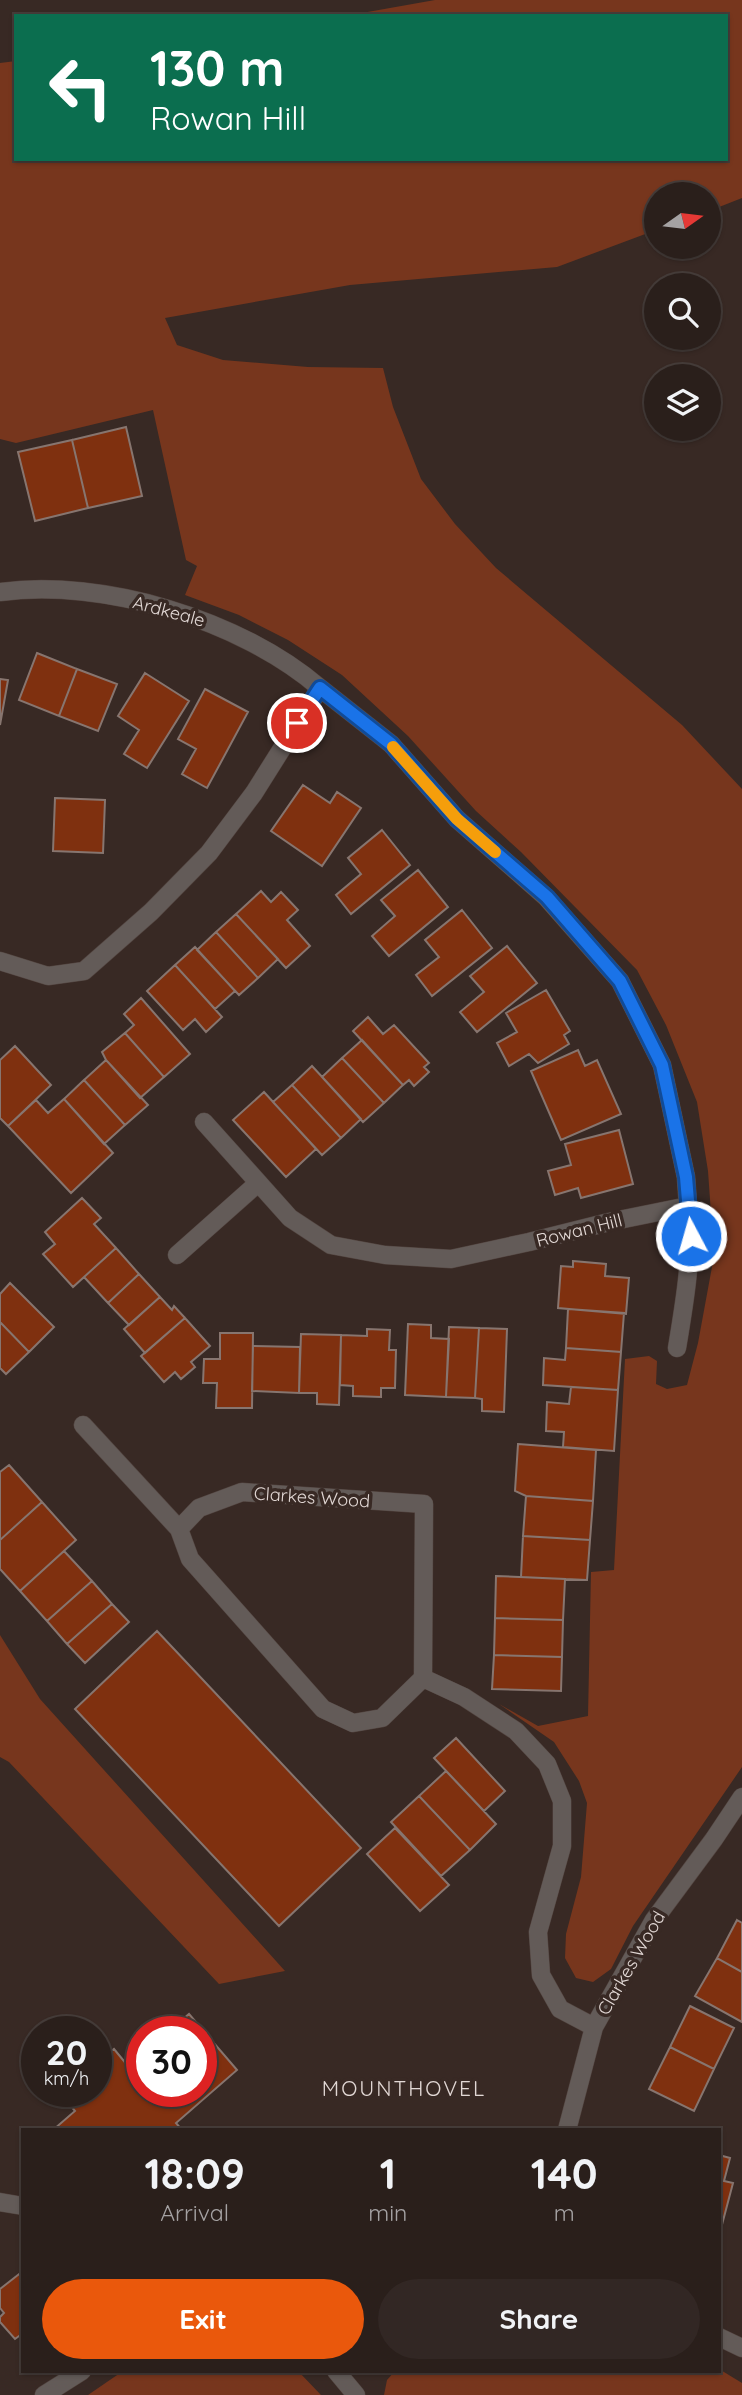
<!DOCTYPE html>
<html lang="en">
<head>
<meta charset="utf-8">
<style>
  body { margin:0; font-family:Quicksand,sans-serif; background:#322724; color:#f1f3f6; height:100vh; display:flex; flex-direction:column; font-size:26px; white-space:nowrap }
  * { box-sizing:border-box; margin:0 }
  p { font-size:23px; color:#a5a2a3 }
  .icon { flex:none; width:38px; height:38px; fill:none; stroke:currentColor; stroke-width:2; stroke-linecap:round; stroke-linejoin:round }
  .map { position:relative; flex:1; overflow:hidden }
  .side { position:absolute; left:21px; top:2128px; width:700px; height:245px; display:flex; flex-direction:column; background:#2a1f1b; border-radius:0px; box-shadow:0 2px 5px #0004,0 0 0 2px #463d3a }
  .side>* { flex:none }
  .hud { position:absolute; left:14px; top:14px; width:714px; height:147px; border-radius:0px; box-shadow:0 2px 5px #0004,0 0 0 2px #463d3a; background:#0b6e4f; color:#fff; overflow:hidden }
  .needle { width:46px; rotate:76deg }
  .buttons { position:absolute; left:644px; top:182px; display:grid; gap:14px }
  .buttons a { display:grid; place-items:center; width:77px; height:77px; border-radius:50%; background:#2a1f1b; box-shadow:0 2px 5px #0004,0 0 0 2px #463d3a; font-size:35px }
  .speed { position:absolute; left:21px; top:2016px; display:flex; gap:14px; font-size:35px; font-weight:700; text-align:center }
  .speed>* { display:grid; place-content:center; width:91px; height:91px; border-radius:50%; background:#2a1f1b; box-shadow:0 2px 5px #0004,0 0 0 2px #463d3a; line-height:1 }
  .speed small { font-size:18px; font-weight:400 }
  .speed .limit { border:10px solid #d22; background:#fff; color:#111 }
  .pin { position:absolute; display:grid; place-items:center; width:60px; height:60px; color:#fff; margin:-30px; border:4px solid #fff; border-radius:50%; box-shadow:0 2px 7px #0007 }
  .me { position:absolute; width:77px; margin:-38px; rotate:354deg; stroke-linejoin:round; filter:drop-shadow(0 0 5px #0008) }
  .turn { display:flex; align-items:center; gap:24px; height:147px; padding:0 21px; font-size:32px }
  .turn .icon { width:91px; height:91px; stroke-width:2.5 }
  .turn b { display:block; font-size:49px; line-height:60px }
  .eta { display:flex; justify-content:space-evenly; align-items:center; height:119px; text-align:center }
  .eta b { font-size:42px; font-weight:800; line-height:49px }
  .action { display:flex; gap:14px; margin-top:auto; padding:14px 21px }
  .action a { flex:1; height:80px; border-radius:42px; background:#ea580c; color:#fff; font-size:28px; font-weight:800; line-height:80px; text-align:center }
  .action a+a { background:#322724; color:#f1f3f6 }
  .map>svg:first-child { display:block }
  .green { fill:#77361d }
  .building { fill:#7f300f; stroke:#87756f; stroke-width:2 }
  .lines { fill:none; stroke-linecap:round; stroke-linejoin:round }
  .minor-casing { stroke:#534540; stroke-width:19 }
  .tertiary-casing { stroke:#534540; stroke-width:19 }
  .minor { stroke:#635b58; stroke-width:18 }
  .tertiary { stroke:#635b58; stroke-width:18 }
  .route-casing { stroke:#114b97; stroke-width:18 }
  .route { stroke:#1a73e8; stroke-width:12 }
  .slow { stroke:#f59e0b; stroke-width:12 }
  .labels { text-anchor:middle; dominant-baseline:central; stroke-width:7; stroke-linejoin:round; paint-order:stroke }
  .street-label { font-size:18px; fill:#e2d8d5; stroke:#382924 }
  .quarter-label { font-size:21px; letter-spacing:2px; fill:#e2d8d5; stroke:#382924 }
</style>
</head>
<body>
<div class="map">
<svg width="742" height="2395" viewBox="0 0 742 2395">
  <rect width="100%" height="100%" fill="#382924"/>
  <path class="green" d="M435,0h307v198l-33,13v-17h-53v36l-99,37 -207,18 -185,33 12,27 46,15 85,7 75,1 10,39 28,72 34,45 41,44 186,157 60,64v978l-109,159 -22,43 -18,13 -17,-4 -11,-20 1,-24 15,-57 6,-74 -8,-22 -25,-39 -55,-38 39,22 50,-10 3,-144 23,-2 11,-211 24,-3 8,5 -1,23 11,5 20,-4 11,-42 16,-87 -6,-85 -11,-69 -31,-77 -29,-55 -116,-118 -45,-41 -68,-75 -66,-61 -54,-35 -49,-25 -54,-20 12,-29 -11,-6 -33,-150 -137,33 -16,-4v-376l16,-2v98h710v-143h-381z
    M0,1635l40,64 245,272 -66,13 -210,-222 -9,-5z
    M719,2369l23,14v12h-358l3,-15 8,-9h324z
    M123,2371h175l23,24h-233z"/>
  <path class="building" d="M126,427l16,69 -54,12 -16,-68z
    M72,440l16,68 -53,13 -17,-69z
    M37,653l40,16 -18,47 -40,-16z
    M77,669l40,15 -19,47 -39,-15z
    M145,673l44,28 -42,67 -23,-14 15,-24 -21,-14z
    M0,679l8,1 -8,45z
    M205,689l43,23 -41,76 -25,-14 14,-25 -18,-10z
    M303,785l27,18 7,-11 24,16 -39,58 -51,-35z
    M55,798l50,2 -2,53 -50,-2z
    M382,830l28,35 -59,49 -15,-19 25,-21 -13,-16z
    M418,870l30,37 -59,49 -17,-20 23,-20 -14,-16z
    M261,891l10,11 10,-10 17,18 -11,10 23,26 -24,22 -50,-54z
    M462,910l30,38 -60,48 -16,-21 23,-18 -14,-17z
    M236,914l42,45 -20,19 -42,-46z
    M216,932l42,46 -19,17 -42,-45z
    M507,946l30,37 -60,49 -17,-20 24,-20 -14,-16z
    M195,947l40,44 -20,18 -40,-44z
    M175,965l47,52 -16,15 -11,-13 -12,11 -36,-39z
    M546,990l24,41 -6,4 5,9 -31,19 -9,-9 -20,12 -12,-23 20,-11 -11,-19z
    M141,998l49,56 -26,23 -39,-44 9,-8 -10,-11z
    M368,1017l15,17 11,-9 35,38 -5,4 5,5 -15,14 -5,-6 -6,5 -50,-54z
    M125,1033l39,44 -24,21 -34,-38 -4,-8z
    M362,1040l41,45 -19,18 -42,-45z
    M15,1046l36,39 -43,41 -8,-8v-58z
    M578,1050l7,16 12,-6 24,54 -60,26 -30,-69z
    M342,1058l42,45 -21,19 -41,-45z
    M106,1060l42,45 -23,20 -41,-45z
    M312,1066l49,53 -20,19 -49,-53z
    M84,1080l41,45 -21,19 -40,-45z
    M292,1085l49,53 -19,17 -49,-53z
    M264,1092l52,57 -30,28 -53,-57z
    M64,1099l49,54 -42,40 -63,-67 28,-26 12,13z
    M619,1130l14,54 -52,14 -3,-10 -23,7 -7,-24 23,-6 -6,-21z
    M82,1198l19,20 -7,6 22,24 -43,39 -30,-33 12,-10 -10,-12z
    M116,1248l23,26 -31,29 -24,-26z
    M573,1261l33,3 -1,12 24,2 -3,36 -68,-6 3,-42 12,1z
    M139,1274l21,23 -31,28 -21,-22z
    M10,1283l44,44 -25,25 -29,-30v-28z
    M160,1297l12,13 2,-4 11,12 -40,35 -21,-24z
    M568,1309l56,4 -3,39 -55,-4z
    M185,1318l25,28 -19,16 4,5 -14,12 -6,-7 -11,10 -23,-26z
    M0,1322l29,30 -23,22 -6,-6z
    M408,1324l23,1v13l18,1 -3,58 -41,-2z
    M449,1327l30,1 -4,70 -29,-1z
    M479,1328l28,1 -3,83 -22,-1v-12l-7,-1z
    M367,1329l23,1 -1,20h7l-1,38h-14v9l-28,-1v-10l-13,-1 1,-50 26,1z
    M220,1333h33l-1,75h-36l1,-25h-14l1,-24h16z
    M301,1334l40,1 -2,70 -22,-1v-11h-18z
    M253,1346l47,1 -1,46 -47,-2z
    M566,1348l55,4 -3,38 -75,-5 1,-27 21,2z
    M571,1387l47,3 -4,61 -51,-4 1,-15 -18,-1 1,-29 22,2z
    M518,1444l78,6 -3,51 -67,-5 -11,-5z
    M9,1465l33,37 -42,38v-68z
    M526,1496l67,5 -3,39 -67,-4z
    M42,1502l34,38 -56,51 -20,-22v-29z
    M523,1536l67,4 -3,40 -66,-3z
    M64,1551l28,30 -45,40 -27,-30z
    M496,1576l69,3 -2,41 -68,-2z
    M92,1581l20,23 -45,40 -20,-23z
    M112,1604l17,18 -44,41 -18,-19z
    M495,1618l68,2 -1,37 -68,-2z
    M157,1631l204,217 -82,78 -204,-217z
    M494,1655l68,2 -1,34 -69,-2z
    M456,1738l49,53 -21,20 -50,-53z
    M446,1771l50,53 -26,26 -51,-54z
    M419,1796l51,54 -29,26 -50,-54z
    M395,1828l54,57 -29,26 -53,-57z
    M737,1920l5,3v49l-25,-14z
    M717,1958l25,14v50l-47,-26z
    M690,2006l44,22 -20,41 -44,-22z
    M189,2014l48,56 -61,53 6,7h-129l22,-19 -14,-17 3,-3h32v-27l18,-15 14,17 14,-11v36h59v-59h-33z
    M670,2047l44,22 -20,42 -45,-22z
    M719,2155l11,3 -6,23 9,2 -14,53z
    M23,2271v62l-8,6 -15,-17v-5l4,-4 -4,-5v-19z"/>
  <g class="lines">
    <defs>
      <path id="minor" d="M0,592c103,-14 241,28 320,96
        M0,961l48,15 36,-5 67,-59 58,-59 45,-60 66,-105 71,56 66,75 89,78 74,84 42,84 24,112 2,29 -79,16 -80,20 -78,17 -66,-4 -54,-10 -41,-27 -86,-96
        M177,1255l81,-72
        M677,1348c8,-48 16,-94 11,-142
        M83,1425l96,104
        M423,1678l1,-174 -182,-12 -43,16 -20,21 11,30 133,150 30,14 29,-5 41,-40 41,19 52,34 31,33 15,37v45l-24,86 3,43 19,34 34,18
        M567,2130l27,-103 60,-107 60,-81 28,-42
        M44,2395l38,-24"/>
      <path id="tertiary" d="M0,2202l23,4
        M719,2337l23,11
        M336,2371l20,24"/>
    </defs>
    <use href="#minor" class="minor-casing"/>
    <use href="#tertiary" class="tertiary-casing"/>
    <use href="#minor" class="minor"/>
    <use href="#tertiary" class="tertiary"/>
  </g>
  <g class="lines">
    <defs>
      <path id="route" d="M297,723l23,-35 71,56 66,75 90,78 73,84 42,84 24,112 5,59"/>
    </defs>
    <use href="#route" class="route-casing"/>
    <use href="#route" class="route"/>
    <path class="slow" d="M393,747l64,72 38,33"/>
  </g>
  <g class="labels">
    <g class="street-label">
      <text transform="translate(169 611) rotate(15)">Ardkeale</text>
      <text transform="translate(579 1230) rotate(-14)">Rowan Hill</text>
      <text transform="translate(312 1497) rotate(4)">Clarkes Wood</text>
      <text transform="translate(631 1963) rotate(-60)">Clarkes Wood</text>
    </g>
    <g class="quarter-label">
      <text x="404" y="2088">MOUNTHOVEL</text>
    </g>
  </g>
</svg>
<div class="buttons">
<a><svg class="needle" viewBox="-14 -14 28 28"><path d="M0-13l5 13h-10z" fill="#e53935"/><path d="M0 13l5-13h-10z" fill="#a5a2a3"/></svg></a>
<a><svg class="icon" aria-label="search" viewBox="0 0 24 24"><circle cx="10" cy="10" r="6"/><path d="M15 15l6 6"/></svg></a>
<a><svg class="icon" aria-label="layers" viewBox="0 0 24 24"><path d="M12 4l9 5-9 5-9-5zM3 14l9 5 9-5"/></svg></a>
</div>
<div class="speed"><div>20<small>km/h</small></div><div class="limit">30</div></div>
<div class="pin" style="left:297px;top:723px;background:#d93025"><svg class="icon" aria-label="arrive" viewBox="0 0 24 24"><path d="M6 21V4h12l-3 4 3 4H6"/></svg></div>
<svg class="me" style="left:691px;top:1236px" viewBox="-20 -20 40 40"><circle r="17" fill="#1a73e8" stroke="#fff" stroke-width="3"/><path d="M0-11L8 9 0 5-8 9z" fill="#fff"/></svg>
<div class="hud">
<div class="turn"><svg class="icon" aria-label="left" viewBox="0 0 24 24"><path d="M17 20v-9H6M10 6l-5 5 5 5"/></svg><div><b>130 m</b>Rowan Hill</div></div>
</div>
<section class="side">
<div class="eta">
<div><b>18:09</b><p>Arrival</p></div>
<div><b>1</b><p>min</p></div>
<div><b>140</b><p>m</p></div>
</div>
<div class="action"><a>Exit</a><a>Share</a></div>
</section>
</div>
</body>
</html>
